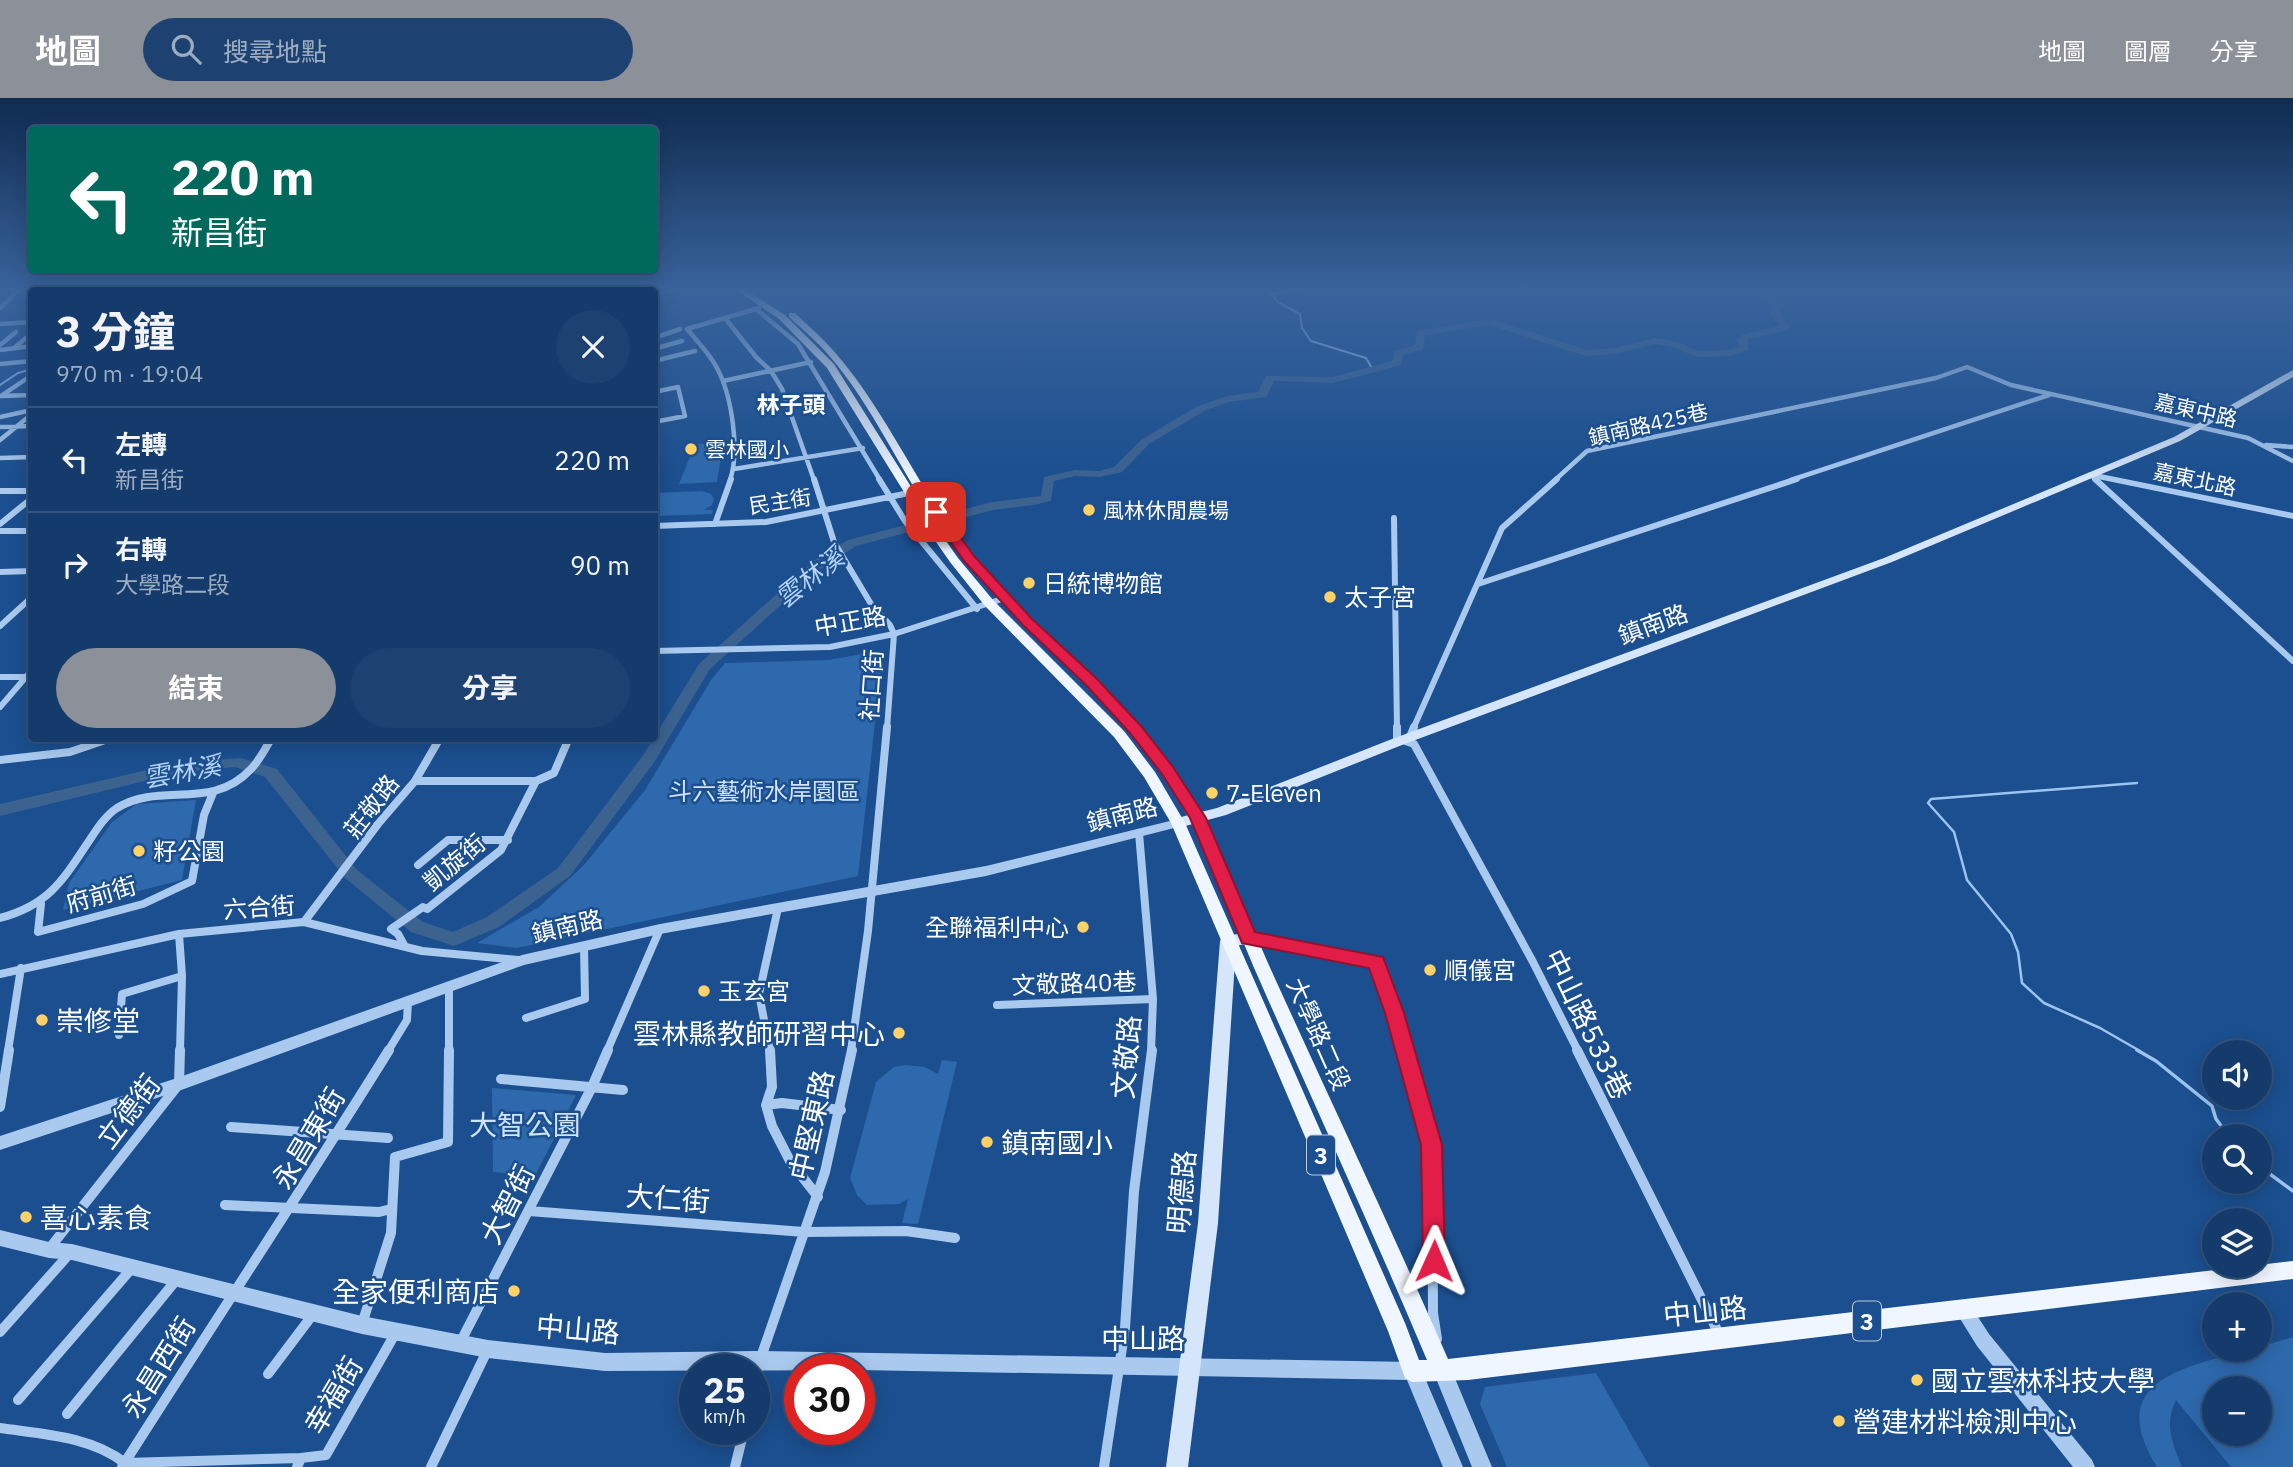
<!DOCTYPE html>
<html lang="zh-TW">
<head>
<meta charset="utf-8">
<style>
  body { margin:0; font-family:"IBM Plex Sans","Noto Sans TC",sans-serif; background:#1d4271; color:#f1f3f6; height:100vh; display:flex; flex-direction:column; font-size:26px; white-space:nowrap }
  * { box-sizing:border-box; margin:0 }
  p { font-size:23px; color:#9dadc1 }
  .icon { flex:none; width:38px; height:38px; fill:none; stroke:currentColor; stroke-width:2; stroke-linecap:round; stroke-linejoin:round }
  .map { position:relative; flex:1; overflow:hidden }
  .panel { position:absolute; left:28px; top:189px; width:630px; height:455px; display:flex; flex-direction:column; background:#143b6b; border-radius:7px; box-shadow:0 4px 18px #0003,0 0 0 2px #33557e }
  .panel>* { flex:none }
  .banner { position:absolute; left:28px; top:28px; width:630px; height:147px; border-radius:7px; box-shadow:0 4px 18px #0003,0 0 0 2px #33557e; background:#00695c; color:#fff; overflow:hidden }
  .controls { position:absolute; left:2202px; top:942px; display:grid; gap:14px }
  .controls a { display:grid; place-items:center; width:70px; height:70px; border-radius:50%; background:#143b6b; box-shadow:0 4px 18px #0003,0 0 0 2px #33557e; font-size:35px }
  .speed { position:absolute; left:679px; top:1256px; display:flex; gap:14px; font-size:35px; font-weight:700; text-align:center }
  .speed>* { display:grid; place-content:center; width:91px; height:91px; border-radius:50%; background:#143b6b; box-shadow:0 4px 18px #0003,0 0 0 2px #33557e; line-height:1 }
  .speed small { font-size:18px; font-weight:400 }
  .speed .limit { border:10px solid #d22; background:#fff; color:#111 }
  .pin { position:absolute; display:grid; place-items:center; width:60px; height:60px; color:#fff; margin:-30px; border-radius:14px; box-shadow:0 4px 10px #0006 }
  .me { position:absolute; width:77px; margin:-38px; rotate:1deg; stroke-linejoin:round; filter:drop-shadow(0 0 5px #0008) }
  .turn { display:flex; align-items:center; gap:24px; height:147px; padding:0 28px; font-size:32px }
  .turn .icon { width:91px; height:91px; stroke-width:2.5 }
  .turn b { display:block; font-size:49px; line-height:60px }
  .round { display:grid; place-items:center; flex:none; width:74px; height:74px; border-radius:37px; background:#1d4271 }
  .overview { display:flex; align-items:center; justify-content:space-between; height:119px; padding:0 28px }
  h1 { font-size:42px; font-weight:700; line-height:52px }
  .cta { display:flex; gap:14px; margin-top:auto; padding:14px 28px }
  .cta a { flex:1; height:80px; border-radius:42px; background:#8c9099; color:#fff; font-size:28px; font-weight:700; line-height:80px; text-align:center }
  .cta a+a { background:#1d4271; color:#f1f3f6 }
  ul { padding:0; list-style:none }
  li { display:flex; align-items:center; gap:21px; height:105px; padding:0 28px; border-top:2px solid #33557e }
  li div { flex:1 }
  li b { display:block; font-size:26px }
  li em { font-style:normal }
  header { display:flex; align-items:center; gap:42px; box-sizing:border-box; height:98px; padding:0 35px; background:#8c9099; color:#fff }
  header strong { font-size:33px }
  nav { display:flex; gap:38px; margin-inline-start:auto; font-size:24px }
  .search { width:490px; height:63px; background:#1d4271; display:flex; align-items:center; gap:18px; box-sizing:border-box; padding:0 24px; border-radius:38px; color:#9dadc1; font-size:26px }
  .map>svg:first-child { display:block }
  .green { fill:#2e69ad; fill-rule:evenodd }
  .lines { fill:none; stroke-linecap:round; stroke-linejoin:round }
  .stream-far2 { stroke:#9cc4f0; stroke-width:2 }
  .stream-far1 { stroke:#9cc4f0; stroke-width:2.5 }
  .stream { stroke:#9cc4f0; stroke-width:3.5 }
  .river { fill:#3c6290; fill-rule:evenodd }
  .minor-far3 { stroke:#a9c9ee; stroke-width:4.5 }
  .minor-far2 { stroke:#a9c9ee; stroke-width:6 }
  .minor-far1 { stroke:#a9c9ee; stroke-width:8 }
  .minor { stroke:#a9c9ee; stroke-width:10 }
  .tertiary { fill:#a9c9ee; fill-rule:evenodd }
  .secondary { fill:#d6e6fa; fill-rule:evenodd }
  .primary { fill:#f0f6ff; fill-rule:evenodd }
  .route { fill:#e11d48; stroke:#92132f; stroke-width:2 }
  .poi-dot { fill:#ffd166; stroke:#1b4f8f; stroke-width:2.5 }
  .labels { text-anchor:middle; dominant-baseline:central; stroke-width:5; stroke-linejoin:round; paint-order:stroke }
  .far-street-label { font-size:21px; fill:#fff; stroke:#1b4f8f }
  .far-poi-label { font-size:21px; fill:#fff; stroke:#1b4f8f; text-anchor:start }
  .far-quarter-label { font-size:23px; font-weight:bold; fill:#fff; stroke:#1b4f8f }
  .shield { fill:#1b4f8f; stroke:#bbcadd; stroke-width:2 }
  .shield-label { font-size:23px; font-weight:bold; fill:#fff }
  .poi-label { font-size:24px; fill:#fff; stroke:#1b4f8f; text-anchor:start }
  .street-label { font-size:24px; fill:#fff; stroke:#1b4f8f }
  .park-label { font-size:24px; fill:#cfe3fa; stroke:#1b4f8f }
  .water-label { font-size:26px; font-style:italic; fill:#b5d3f5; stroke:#1b4f8f }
  .near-poi-label { font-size:28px; fill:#fff; stroke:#1b4f8f; text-anchor:start }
  .near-street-label { font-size:28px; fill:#fff; stroke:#1b4f8f }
  .near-park-label { font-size:28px; fill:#cfe3fa; stroke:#1b4f8f }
</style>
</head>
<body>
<header>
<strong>地圖</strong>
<div class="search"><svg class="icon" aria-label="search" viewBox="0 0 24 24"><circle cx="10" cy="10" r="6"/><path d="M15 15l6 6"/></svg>搜尋地點</div>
<nav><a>地圖</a><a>圖層</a><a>分享</a></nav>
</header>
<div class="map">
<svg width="2293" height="1369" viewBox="0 0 2293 1369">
  <rect width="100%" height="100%" fill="#1b4f8f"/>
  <path class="green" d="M724,345l-5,13 2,1 -4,25 -38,2 16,-40z
    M702,393l9,3 3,5 -2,6 -8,5h9l-1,4 -57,2v-23z
    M883,552l-25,226 -341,72 -40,-5 62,-36 45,-42 61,-75 66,-110 14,-17 104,-3z
    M196,702l-14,80 -119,30 6,-27 43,-61 25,-18z
    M942,962l15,2 -39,162 -16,-1 6,-24 -9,5 -32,1 -10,-10 -7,-17 26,-96 18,-15 11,-2 20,2 13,7z
    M492,990l84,7 -41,81 -42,-4z
    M2293,1239v130h-62l-55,-67c-12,24 -4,43 6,67h-25c-55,-88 31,-100 93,-118h9v-2zM2214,1290h45v45h-45z
    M1596,1275l54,94h-143l-27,-63 5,-17z"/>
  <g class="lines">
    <path class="stream-far2" d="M226,189l1,3
      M1310,189l-39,7 7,8 22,12 2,14 9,13 55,17 7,12
      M0,287l18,-12 14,-4"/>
    <path class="stream-far1" d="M2137,685l-206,16 -3,4 26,29 13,48 44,54 7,18 4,31 22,20 56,25 40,23"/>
    <path class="stream" d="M2137,952l19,11 56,45 4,13 13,17
      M2259,1068l34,25"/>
    <path class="river" d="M1786,189h16l-29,8 12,9 -6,8 11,16 -2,2 -40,9v11l-17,6 -34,1 -24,-10 -18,-3 -40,10 -29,2 -97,-31 -64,10 -2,14 -20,6 -2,10 -68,18 -59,-2 -8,16 -37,5 -25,9 -55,33 -27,28 -23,5 -24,-1 -21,5 -3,20 -17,4 -41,5 -137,36 -34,22 -112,101 -55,92 -85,115 -71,51 -45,19 -43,-14 -66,-54 -80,-101 -30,-10 -53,5 -182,44v-12l182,-42 59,-4 36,11 80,101 66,52 30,10 34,-15 71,-49 86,-114 55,-90 113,-102 36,-22 144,-38 49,-6 3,-19 31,-7 24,1 15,-4 27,-27 55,-33 31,-11 31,-4 8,-16 67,1 59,-16 3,-10 20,-6 2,-14 73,-12 97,31 28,-2 40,-10 23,4 20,9 32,-1 10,-3 -3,-7 5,-5 37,-9 -10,-14 6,-7 -15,-11z"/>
    <path class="minor-far3" d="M84,192l7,-1
      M126,192l15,-2 -1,2
      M163,192l3,-3
      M195,192l5,-3
      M241,192l5,-3
      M291,192l5,-3
      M453,192l5,-3
      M493,192l8,-3
      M587,192l15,-1
      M654,196l21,-7
      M0,210l22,-21
      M756,211l42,35 82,136
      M725,220l31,39 15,14 11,18 32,91
      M0,226l32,-2
      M654,240l26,-9
      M0,247l16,-13
      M14,250l18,-15
      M657,250l25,-7
      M0,252l32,-4
      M654,263l41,-10
      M0,266l32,-3
      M723,283l88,-19
      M654,294l24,-5 7,29 -31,6
      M1,298l31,-21
      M1,298l31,-1
      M0,319l32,-7
      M0,329l32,-1
      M0,342l32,-26
      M2266,347l27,2
      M0,360l32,-1
      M734,371l129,-21
      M2091,377l6,5
      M730,382c10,-29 2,-84 -13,-112 -7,-14 -20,-27 -30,-39l72,-21
      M1555,382l32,-29 349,-73 31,-11 44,18 237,53 45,23
      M1791,382l258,-85"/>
    <path class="minor-far2" d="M814,381l20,63 37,62 19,21 4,9 -7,95
      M879,381l26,42 72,88
      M2095,381l198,182
      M0,393h32
      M1394,420l3,211
      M0,426l32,-26
      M715,426l16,-45
      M654,428l112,-4 143,-29
      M0,433h32
      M0,474l32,-1
      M1478,486l319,-105
      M0,528l32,-29
      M654,553l176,-4 64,-13 111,-36
      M0,579h27
      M0,609l32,-37
      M1413,631l89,-201 55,-49"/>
    <path class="minor-far1" d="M1397,629v15
      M1410,639l4,-10
      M1403,642l11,4 119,218 45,89
      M0,662l70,-8 41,-14
      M415,683h121l18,-8 15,-35
      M1139,735l14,166 -2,52
      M418,767l30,-25h60
      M41,806l-3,28 105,-28 49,-23 12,-66 9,-22
      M0,820c49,-13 63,-38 89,-77 8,-12 16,-25 28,-33 44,-27 94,4 134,-39 9,-9 14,-21 21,-31
      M304,824l74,-98 37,-43 25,-43
      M179,836l3,42 -2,75
      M1251,840l125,24 30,89
      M404,847l-6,-11 -7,-5 32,-22 4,2 74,-59 35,-69
      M0,876l179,-40 125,-12 118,29 96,9
      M997,907l156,-6
      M526,920l59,-19 -1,-53
      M119,937l3,-41 60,-18
      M8,953l13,-83
      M388,953l19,-31 1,-19
      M449,953v-65
      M607,953l53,-122
      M770,953l-11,-57 19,-86
      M851,953l17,-120 19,-204"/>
    <path class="minor" d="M770,952l2,37 -6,18 6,21 18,35 28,36
      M1405,952l27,95 1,168 4,26
      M1577,952l142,284
      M501,981l122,11
      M766,1007l16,-2 59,7
      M0,1009l9,-57
      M231,1029l157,11
      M225,1107l154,7 12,-3
      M529,1113l275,21 102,-1 49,7
      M49,1151l130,-165 1,-34
      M362,1226l29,-91 4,-76 53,-15 1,-92
      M0,1234l71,-80
      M461,1243l131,-254 16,-37
      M268,1276l46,-61
      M754,1288l6,-26 65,-188 27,-122
      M18,1302l114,-132
      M67,1316l110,-135
      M0,1330c41,6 91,8 125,35l176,-5
      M122,1369c89,-140 180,-277 267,-417
      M297,1369l4,-9 25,-3 69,-121
      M431,1369l56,-116
      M735,1369l9,-37
      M1104,1369l21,-139 9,-137 18,-141"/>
    <path class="tertiary" d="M562,189h8l-4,3h-7z
      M2091,374l202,41v6l-205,-42v-4z
      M1178,721l4,1 2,3 -2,3 -196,50 -326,58 -136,31 -340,124 -184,61v-14l177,-58 345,-123 138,-31 326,-58z
      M0,1132l49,12 23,2 290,72 126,24 117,13 150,-2 657,11 7,2 44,103h-20l-36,-87 -548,-10 -254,1 -117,-13 -126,-24 -290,-74 -23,-2 -49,-12z
      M1963,1202l6,3 20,31 103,126 3,7h-22l-96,-121 -23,-37 3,-6z
      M1442,1264l7,2 43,103h-20l-39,-96 2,-7z"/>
    <path class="secondary" d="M2293,272v7l-113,64 -288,121 -490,183 -176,70 -48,13 -7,-5 2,-4 44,-11 175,-69 492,-181 290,-121z
      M1248,834l6,2 2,4 -2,4 -18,4 -18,277 -30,244h-22l32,-244 22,-282 2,-4z"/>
    <path class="primary" d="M732,189h9l44,28 49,49 103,164 21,30 35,42 131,131 31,41 30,51 220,500 14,37h8c-54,-128 -112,-254 -168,-381 -30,-68 -53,-140 -95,-202 -59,-88 -148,-151 -213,-234 -43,-56 -70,-123 -114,-178 -14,-18 -31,-33 -48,-48v-4h6c17,16 34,31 48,49 44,54 72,118 113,173 65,85 156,147 217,234 46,65 71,142 104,214 57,125 116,250 171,376l845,-98v18l-825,101 -56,2 -7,-4 -17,-47 -217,-508 -27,-46 -30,-40 -129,-131 -35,-44 -23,-33 -100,-161 -48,-49z"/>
  </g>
  <linearGradient id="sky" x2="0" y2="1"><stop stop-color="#0f2b4f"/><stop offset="0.5" stop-color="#39639b"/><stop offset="1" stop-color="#39639b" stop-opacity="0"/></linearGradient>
  <rect width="2293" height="381" fill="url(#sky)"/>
  <path class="route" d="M936,410l4,1 34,47 58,63 64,59 45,48 32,41 33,51 49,114 128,25 21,56 38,132 3,116 -3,7 -8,3 -8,-3 -3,-7 -2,-116 -36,-132 -16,-45 -127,-25 -52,-125 -28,-44 -32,-41 -44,-48 -63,-60 -58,-63 -36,-50z"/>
  <g class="poi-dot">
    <circle cx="691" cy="351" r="7"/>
    <circle cx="1089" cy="412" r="7"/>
    <circle cx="1029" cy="485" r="7"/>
    <circle cx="1330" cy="499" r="7"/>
    <circle cx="1212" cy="695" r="7"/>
    <circle cx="139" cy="753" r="7"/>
    <circle cx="1083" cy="829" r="7"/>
    <circle cx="1430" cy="872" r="7"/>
    <circle cx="704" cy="893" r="7"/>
    <circle cx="42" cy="922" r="7"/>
    <circle cx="899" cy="935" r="7"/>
    <circle cx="987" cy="1044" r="7"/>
    <circle cx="26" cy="1119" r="7"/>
    <circle cx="514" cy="1193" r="7"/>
    <circle cx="1917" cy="1282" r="7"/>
    <circle cx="1839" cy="1323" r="7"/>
  </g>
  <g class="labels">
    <g class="far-street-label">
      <text transform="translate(2196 312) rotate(13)">嘉東中路</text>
      <text transform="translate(1648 326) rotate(-13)">鎮南路425巷</text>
      <text transform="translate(2195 381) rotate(12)">嘉東北路</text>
      <text transform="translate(780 403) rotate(-9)">民主街</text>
    </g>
    <g class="far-poi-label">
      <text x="705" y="351">雲林國小</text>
      <text x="1103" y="412">風林休閒農場</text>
    </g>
    <g class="far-quarter-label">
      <text x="791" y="306">林子頭</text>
    </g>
    <g class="shield">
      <rect x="1307" y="1037.5" width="28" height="39" rx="5"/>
      <rect x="1853" y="1203.5" width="28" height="39" rx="5"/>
    </g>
    <g class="shield-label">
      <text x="1321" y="1057">3</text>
      <text x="1867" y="1223">3</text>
    </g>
    <g class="poi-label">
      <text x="1043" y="485">日統博物館</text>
      <text x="1344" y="499">太子宮</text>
      <text x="1226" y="695">7-Eleven</text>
      <text x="153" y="753">籽公園</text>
      <text x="1069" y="829" text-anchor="end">全聯福利中心</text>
      <text x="1444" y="872">順儀宮</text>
      <text x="718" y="893">玉玄宮</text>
    </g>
    <g class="street-label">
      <text transform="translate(850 523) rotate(-10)">中正路</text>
      <text transform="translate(1653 526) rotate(-20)">鎮南路</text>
      <text transform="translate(871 587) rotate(-86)">社口街</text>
      <text transform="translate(371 708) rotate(-52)">莊敬路</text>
      <text transform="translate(1122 716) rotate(-14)">鎮南路</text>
      <text transform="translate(454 764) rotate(-40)">凱旋街</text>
      <text transform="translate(101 796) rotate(-16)">府前街</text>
      <text transform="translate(259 809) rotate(-4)">六合街</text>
      <text transform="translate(567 828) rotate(-13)">鎮南路</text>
      <text transform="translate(1074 885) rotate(-2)">文敬路40巷</text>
      <text transform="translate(1319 936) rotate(66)">大學路二段</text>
    </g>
    <g class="park-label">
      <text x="764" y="693">斗六藝術水岸園區</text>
    </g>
    <g class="water-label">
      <text transform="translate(809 479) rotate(-38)">雲林溪</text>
      <text transform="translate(182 673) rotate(-10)">雲林溪</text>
    </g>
    <g class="near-poi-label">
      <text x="56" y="922">崇修堂</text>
      <text x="885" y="935" text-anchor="end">雲林縣教師研習中心</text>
      <text x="1001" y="1044">鎮南國小</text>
      <text x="40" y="1119">喜心素食</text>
      <text x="500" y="1193" text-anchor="end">全家便利商店</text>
      <text x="1931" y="1282">國立雲林科技大學</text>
      <text x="1853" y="1323">營建材料檢測中心</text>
    </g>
    <g class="near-street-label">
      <text transform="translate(1588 926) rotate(64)">中山路533巷</text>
      <text transform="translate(1126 959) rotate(-85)">文敬路</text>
      <text transform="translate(128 1013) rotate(-53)">立德街</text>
      <text transform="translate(811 1027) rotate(-77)">中堅東路</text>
      <text transform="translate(308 1040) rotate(-59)">永昌東街</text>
      <text transform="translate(1181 1094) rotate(-85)">明德路</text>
      <text transform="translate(668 1100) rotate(4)">大仁街</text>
      <text transform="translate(507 1106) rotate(-63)">大智街</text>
      <text transform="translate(1705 1213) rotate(-6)">中山路</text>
      <text transform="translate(578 1231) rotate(5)">中山路</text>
      <text x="1143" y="1240">中山路</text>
      <text transform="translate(158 1269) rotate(-58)">永昌西街</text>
      <text transform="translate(333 1297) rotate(-59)">幸福街</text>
    </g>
    <g class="near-park-label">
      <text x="525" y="1026">大智公園</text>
    </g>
  </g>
</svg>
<div class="controls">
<a><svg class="icon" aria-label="sound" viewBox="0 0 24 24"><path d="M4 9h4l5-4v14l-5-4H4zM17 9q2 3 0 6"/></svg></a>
<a><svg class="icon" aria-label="search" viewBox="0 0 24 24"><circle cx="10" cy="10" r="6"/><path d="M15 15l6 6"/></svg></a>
<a><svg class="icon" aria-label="layers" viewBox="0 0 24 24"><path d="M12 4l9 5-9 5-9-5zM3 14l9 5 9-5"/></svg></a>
<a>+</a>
<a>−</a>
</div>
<div class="speed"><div>25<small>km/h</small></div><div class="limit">30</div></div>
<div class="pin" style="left:936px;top:414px;background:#d93025"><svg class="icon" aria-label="arrive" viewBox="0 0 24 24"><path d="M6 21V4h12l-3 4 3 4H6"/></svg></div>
<svg class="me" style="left:1434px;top:1163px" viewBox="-20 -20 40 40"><path d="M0-17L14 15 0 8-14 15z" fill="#e11d48" stroke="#fff" stroke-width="4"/></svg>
<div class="banner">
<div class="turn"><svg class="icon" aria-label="left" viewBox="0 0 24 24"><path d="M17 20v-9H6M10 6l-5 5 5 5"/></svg><div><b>220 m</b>新昌街</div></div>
</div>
<section class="panel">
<div class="overview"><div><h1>3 分鐘</h1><p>970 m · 19:04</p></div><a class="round"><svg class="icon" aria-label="close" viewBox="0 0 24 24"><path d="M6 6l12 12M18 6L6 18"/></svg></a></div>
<ul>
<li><svg class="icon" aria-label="left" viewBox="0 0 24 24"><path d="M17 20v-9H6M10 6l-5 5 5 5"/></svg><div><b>左轉</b><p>新昌街</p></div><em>220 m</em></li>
<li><svg class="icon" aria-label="right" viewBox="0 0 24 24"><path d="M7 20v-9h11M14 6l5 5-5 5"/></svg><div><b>右轉</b><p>大學路二段</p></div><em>90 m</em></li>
</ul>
<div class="cta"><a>結束</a><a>分享</a></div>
</section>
</div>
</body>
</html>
